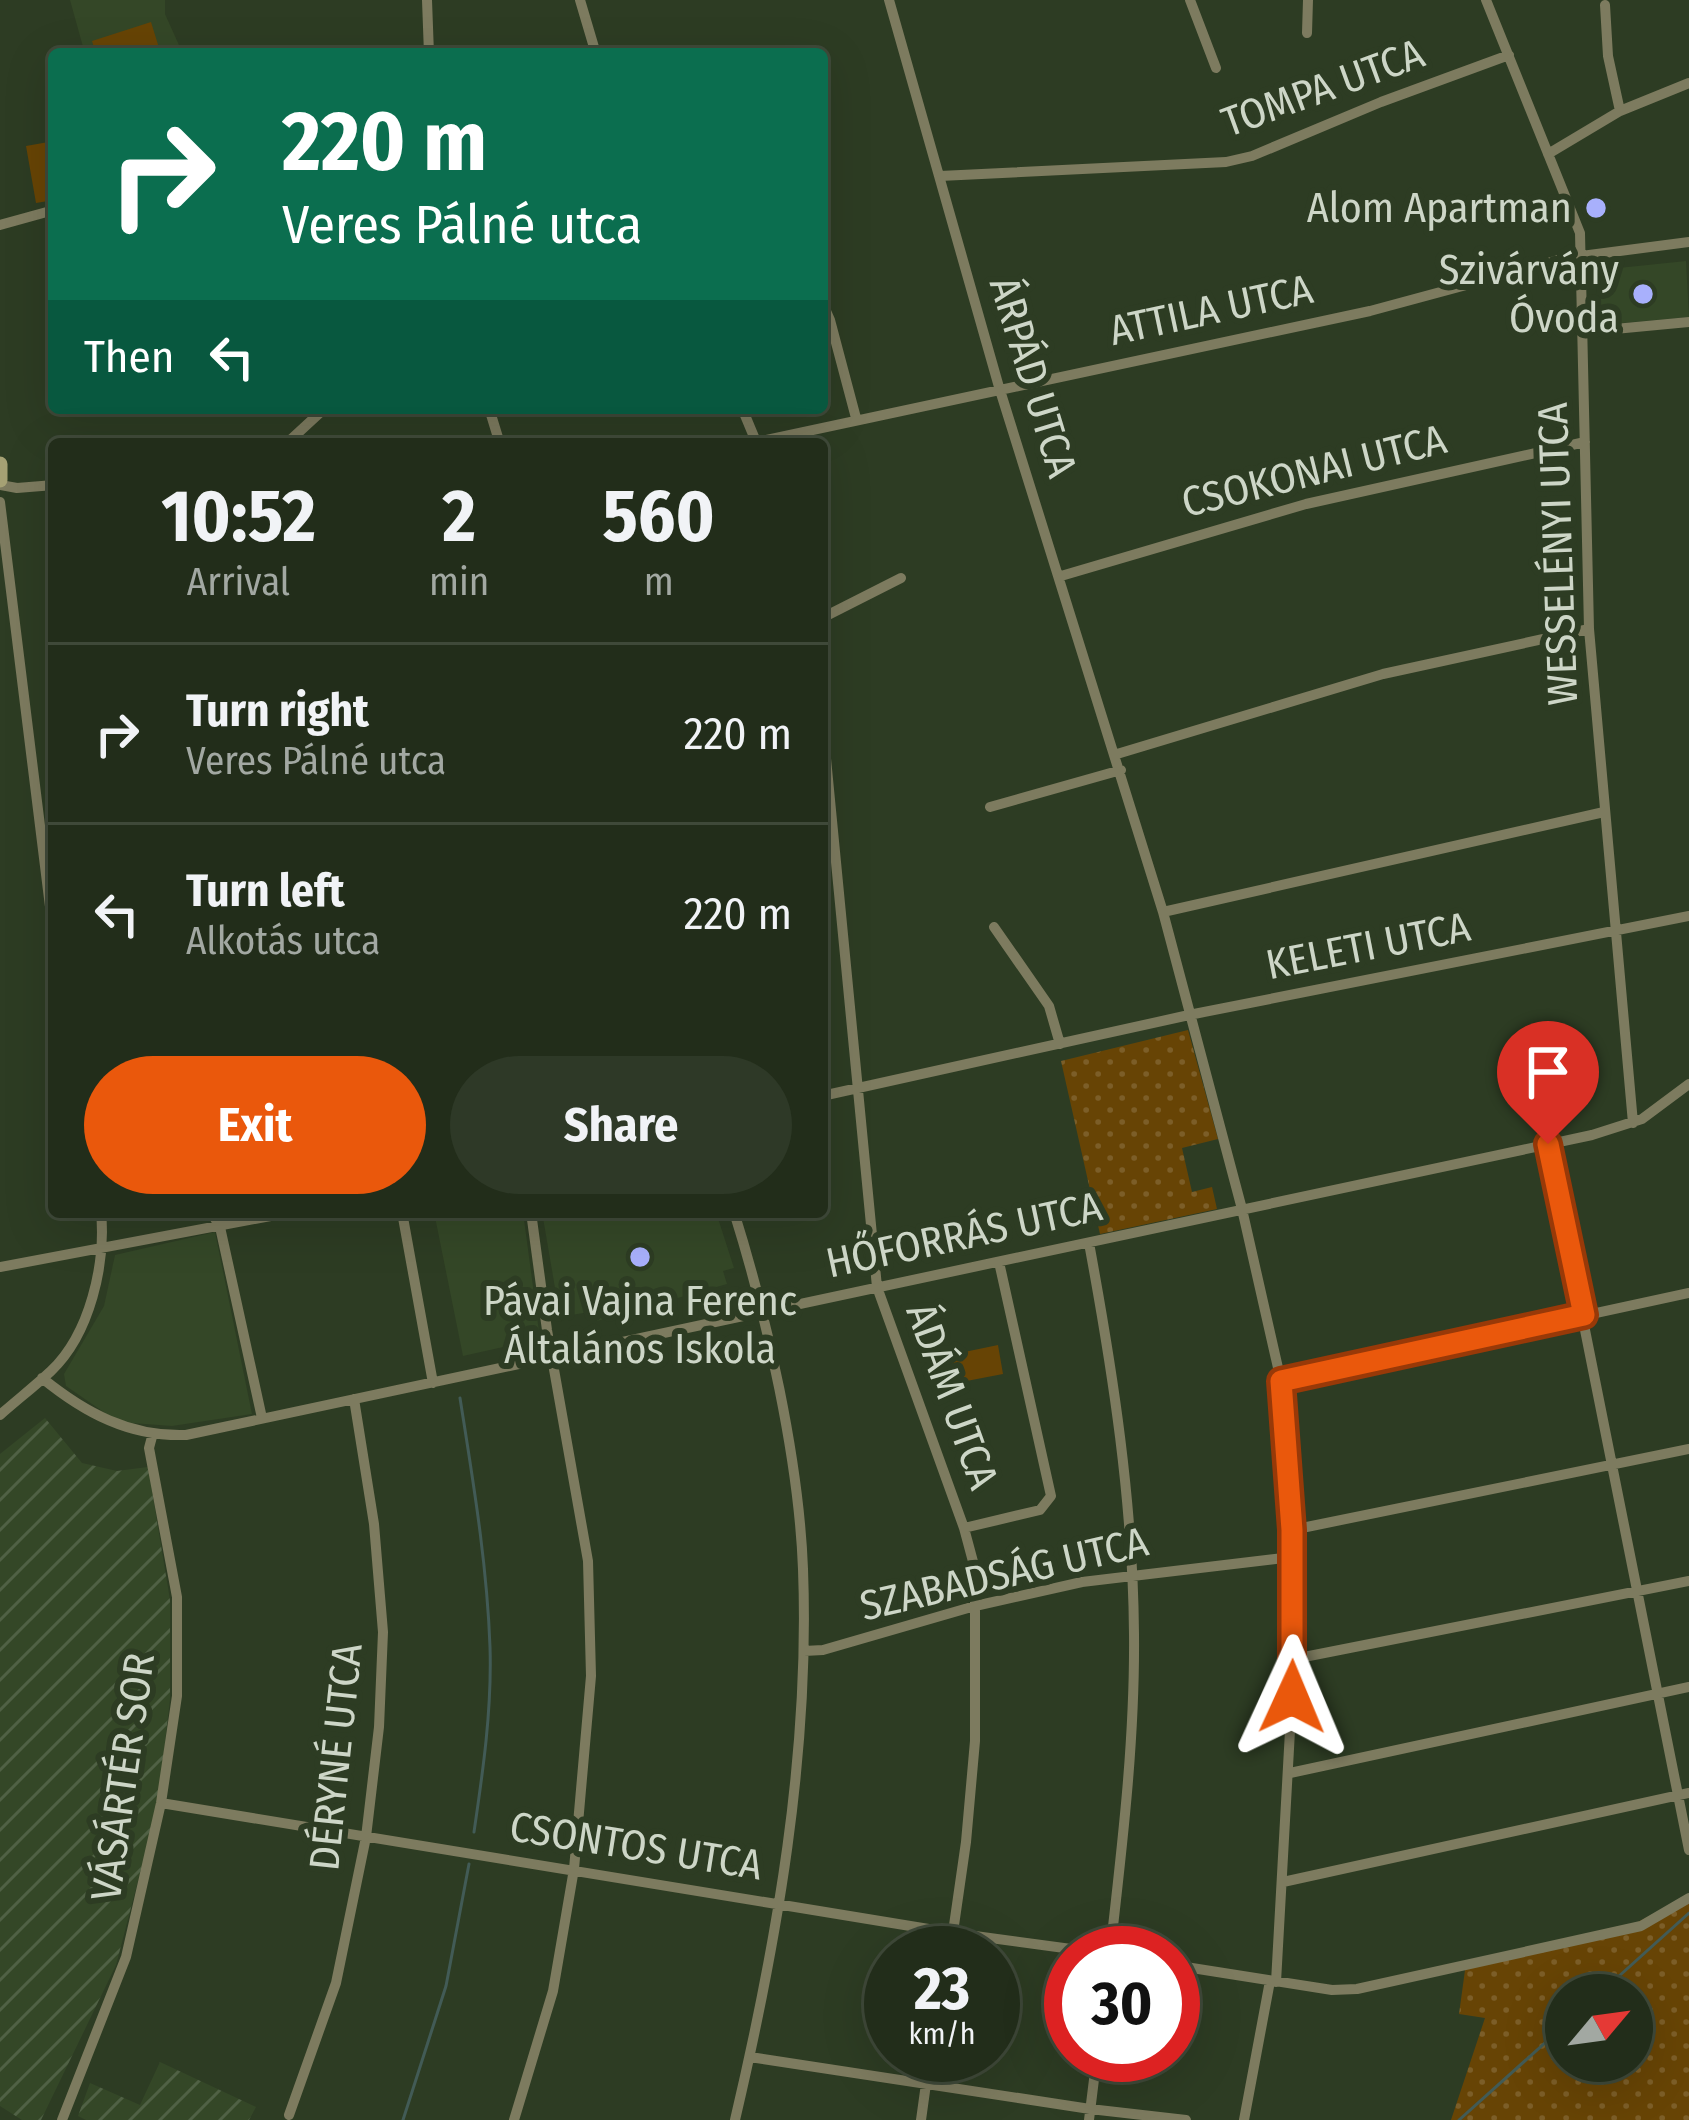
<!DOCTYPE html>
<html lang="en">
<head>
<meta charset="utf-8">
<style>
  body { margin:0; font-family:"Fira Sans Condensed",sans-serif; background:#2e3927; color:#f1f3f6; height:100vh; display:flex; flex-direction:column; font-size:45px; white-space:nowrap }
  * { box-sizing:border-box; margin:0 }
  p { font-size:39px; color:#a2a8a2 }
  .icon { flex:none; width:66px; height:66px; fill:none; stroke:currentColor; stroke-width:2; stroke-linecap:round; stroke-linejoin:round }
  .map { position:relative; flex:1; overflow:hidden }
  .drawer { position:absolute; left:48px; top:438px; width:780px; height:780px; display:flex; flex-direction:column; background:#222d1a; border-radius:12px; box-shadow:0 12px 48px #0002,0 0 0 3px #3f4939 }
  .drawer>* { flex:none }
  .hud { position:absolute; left:48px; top:48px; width:780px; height:366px; border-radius:12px; box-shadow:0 12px 48px #0002,0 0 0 3px #3f4939; background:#0b6e4f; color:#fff; overflow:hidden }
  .needle { width:78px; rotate:61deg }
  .buttons { position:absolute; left:1545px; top:1974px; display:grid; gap:24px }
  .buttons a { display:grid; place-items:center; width:108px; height:108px; border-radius:50%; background:#222d1a; box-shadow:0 12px 48px #0002,0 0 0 3px #3f4939; font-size:60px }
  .speed { position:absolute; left:864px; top:1926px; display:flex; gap:24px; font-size:60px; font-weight:700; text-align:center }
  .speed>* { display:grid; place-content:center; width:156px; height:156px; border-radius:50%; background:#222d1a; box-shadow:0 12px 48px #0002,0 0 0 3px #3f4939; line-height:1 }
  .speed small { font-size:30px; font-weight:400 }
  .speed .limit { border:18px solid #d22; background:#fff; color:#111 }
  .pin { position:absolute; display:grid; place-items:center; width:102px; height:102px; color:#fff; margin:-123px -51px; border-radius:50% 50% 50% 0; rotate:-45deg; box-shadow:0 0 12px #0007 }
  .pin .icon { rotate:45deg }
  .me { position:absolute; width:132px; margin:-66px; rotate:1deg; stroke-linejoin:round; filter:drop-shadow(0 0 9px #0008) }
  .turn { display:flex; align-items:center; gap:42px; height:252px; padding:0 36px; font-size:54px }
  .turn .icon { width:156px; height:156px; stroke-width:2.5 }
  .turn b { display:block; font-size:84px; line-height:102px }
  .then { display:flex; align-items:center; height:114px; padding:0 36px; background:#0003; gap:24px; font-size:45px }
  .eta { display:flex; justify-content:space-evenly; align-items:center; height:204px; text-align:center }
  .eta b { font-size:72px; font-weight:700; line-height:84px }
  .action { display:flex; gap:24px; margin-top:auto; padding:24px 36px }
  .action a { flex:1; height:138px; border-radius:72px; background:#ea580c; color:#fff; font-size:48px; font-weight:700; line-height:138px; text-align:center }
  .action a+a { background:#2e3927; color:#f1f3f6 }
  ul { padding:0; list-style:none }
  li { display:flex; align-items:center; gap:36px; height:180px; padding:0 36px; border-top:3px solid #3f4939 }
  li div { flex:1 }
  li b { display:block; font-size:45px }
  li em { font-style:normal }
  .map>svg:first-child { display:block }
  .built { fill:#344727 }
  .industrial { fill:url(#industrial-furrows) }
  .grass { fill:url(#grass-dots); fill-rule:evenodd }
  .park { fill:#674405 }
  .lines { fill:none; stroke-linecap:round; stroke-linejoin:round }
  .stream { stroke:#425b56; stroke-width:3 }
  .street { stroke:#7d7b5f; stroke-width:10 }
  .secondary { stroke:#a5a174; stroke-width:15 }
  .route-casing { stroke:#983908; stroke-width:30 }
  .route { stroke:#ea580c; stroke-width:21 }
  .poi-dot { fill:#a8b0fc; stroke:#2d3c23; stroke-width:4.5 }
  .labels { text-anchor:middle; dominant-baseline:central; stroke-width:12; stroke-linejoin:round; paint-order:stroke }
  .street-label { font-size:42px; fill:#cdd6c7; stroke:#2d3c23 }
  .poi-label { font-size:42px; fill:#cdd6c7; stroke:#2d3c23; text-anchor:end }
</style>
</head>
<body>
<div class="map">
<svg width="1689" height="2120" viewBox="0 0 1689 2120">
  <defs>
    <pattern id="industrial-furrows" width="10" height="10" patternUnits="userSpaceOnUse" patternTransform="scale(3)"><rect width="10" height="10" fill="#344727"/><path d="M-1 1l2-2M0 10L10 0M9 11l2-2" fill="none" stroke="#506145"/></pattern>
    <pattern id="grass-dots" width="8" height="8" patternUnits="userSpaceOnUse" patternTransform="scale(3)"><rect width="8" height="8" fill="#674405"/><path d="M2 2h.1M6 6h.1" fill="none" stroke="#7c5e28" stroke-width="1.8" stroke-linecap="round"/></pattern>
  </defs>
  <rect width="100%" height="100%" fill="#2d3c23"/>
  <path class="built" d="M70,0h95v14l18,40h-98z
    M1686,261l3,56 -89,8 -1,-55z
    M434,1212h89l17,127 -77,17z
    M542,1212h174l18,56 -11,3 4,13 -130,37 -2,-10 -35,6z
    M215,1232l37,182 -80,12 -54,-4 -52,-36 -2,-12 40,-68 11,-51z"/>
  <path class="industrial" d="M45,1418l37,45 35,8 31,-4 22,133v99l-12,105 -42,161 -75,155h-19l-22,-14v-652z
    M160,2062l96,45 -7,13h-163l-8,-4 12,-33 50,22z"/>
  <path class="grass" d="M1188,1030l30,109 -36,9 10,44 20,-5 5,22 -117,25 -39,-173z
    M1689,1895v225h-238l34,-102 -26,-4 7,-51 170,-40zM1566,1995h66v66h-66z"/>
  <path class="park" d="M151,22l9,29 -64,3 -4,-13z
    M54,141v59l-18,3 -10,-57z
    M998,1345l5,29 -52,10 -6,-28z"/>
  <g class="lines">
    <path class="stream" d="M460,1398c13,83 27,165 30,249 2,62 -7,124 -16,185
      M1598,1995l91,-82
      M403,2120l43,-134 23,-122
      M1459,2120l107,-96"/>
    <path class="street" d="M427,0l2,54
      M580,0l16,54
      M889,0l110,387 164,525 79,297 39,172 11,149 2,129 -18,323
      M1190,0l26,68
      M1486,0l94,233 9,396 44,494
      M1605,5l3,51 12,55
      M1307,33l1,-33
      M1548,154l72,-43 69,-28
      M940,176l286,-14 26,-6 129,-54 128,-47
      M0,225l54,-15
      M822,302l8,18 26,98
      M1583,332l106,-10
      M489,408l11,36
      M742,408l15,36
      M286,444l39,-36
      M747,444l623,-133 196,-53 123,-16
      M0,485l17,3 37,-3
      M0,502l54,437
      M1061,576l245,-72 279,-62
      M822,618l79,-40
      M822,717l55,570 87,241 11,41v172l-9,101 -16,111
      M1117,754l266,-80 206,-45
      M990,807l131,-37
      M1163,912l441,-100
      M994,927l55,79 11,38
      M822,1096l367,-81 500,-99
      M1548,1145l141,705
      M211,1212l9,15 42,191
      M402,1212l31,171
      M734,1212c33,105 65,248 69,357 7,185 -26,372 -68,551
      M1089,1243c24,130 44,259 45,391 1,107 -12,213 -24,319
      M0,1267l292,-55
      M42,1378c43,35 88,59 144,57l1406,-300 50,-16 47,-35
      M1281,1381l408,-88
      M0,1415c17,-15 35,-29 51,-44 39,-37 55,-107 50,-159
      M964,1528l76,-18 11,-14 -52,-234
      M1292,1530l397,-81
      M804,1651l19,-1 152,-44 107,-24 210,-25
      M1294,1659l395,-78
      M1290,1773l399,-86
      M161,1803l792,130 148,20
      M1283,1882l406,-89
      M1173,1965l159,25 25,-1 284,-63 48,-28
      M750,2057l340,52 96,11
      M289,2115l47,-132 30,-146 13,-110 4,-95 -9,-108 -20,-125
      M62,2120l64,-163 35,-154 16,-107v-99l-28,-149 4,-15
      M514,2120l39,-129 21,-122 17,-193 -3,-115 -41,-231 -16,-118
      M921,2120l9,-65
      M1089,2120l8,-65
      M1244,2120l26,-139"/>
    <path class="secondary" d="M0,464v16"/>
  </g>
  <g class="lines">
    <defs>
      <path id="route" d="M1292,1697v-167l-11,-149 303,-66 -36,-171"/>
    </defs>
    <use href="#route" class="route-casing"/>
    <use href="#route" class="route"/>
  </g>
  <g class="poi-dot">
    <circle cx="1596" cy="208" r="12"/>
    <circle cx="1643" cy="294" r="12"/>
    <circle cx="640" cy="1257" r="12"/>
  </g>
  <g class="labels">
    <g class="street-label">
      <text transform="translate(1323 88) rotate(-20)">TOMPA UTCA</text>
      <text transform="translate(1211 310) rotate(-12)">ATTILA UTCA</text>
      <text transform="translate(1033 377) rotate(73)">ÁRPÁD UTCA</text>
      <text transform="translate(1314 471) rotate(-14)">CSOKONAI UTCA</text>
      <text transform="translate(1558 554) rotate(-92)">WESSELÉNYI UTCA</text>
      <text transform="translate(1368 946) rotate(-11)">KELETI UTCA</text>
      <text transform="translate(964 1235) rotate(-12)">HŐFORRÁS UTCA</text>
      <text transform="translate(952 1396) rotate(70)">ÁDÁM UTCA</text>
      <text transform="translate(1004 1574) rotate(-13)">SZABADSÁG UTCA</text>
      <text transform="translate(336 1757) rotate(-84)">DÉRYNÉ UTCA</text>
      <text transform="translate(123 1777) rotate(-82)">VÁSÁRTÉR SOR</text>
      <text transform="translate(636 1846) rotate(9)">CSONTOS UTCA</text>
    </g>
    <g class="poi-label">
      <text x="1572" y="208">Alom Apartman</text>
      <text x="1619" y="270">Szivárvány<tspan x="1619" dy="48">Óvoda</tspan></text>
      <text x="640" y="1301" text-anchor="middle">Pávai Vajna Ferenc<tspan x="640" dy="48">Általános Iskola</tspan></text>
    </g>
  </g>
</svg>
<div class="buttons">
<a><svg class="needle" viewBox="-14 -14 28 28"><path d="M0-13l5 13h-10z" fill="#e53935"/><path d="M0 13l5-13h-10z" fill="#a2a8a2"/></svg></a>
</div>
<div class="speed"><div>23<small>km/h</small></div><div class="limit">30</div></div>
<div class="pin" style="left:1548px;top:1144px;background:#d93025"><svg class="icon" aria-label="arrive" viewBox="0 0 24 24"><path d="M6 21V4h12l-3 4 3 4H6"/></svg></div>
<svg class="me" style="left:1292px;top:1697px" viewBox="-20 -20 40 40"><path d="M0-17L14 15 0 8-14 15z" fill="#ea580c" stroke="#fff" stroke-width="4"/></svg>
<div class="hud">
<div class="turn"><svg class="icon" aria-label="right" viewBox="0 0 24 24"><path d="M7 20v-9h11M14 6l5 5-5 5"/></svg><div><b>220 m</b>Veres Pálné utca</div></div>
<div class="then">Then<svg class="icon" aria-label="left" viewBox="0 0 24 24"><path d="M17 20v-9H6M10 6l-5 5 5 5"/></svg></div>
</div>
<section class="drawer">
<div class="eta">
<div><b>10:52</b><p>Arrival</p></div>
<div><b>2</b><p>min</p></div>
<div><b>560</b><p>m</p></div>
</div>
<ul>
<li><svg class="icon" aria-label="right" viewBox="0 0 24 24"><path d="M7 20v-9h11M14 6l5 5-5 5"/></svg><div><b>Turn right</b><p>Veres Pálné utca</p></div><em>220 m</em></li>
<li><svg class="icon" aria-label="left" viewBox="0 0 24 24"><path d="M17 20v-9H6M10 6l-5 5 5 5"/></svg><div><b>Turn left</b><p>Alkotás utca</p></div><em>220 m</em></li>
</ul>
<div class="action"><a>Exit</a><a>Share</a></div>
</section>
</div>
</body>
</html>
